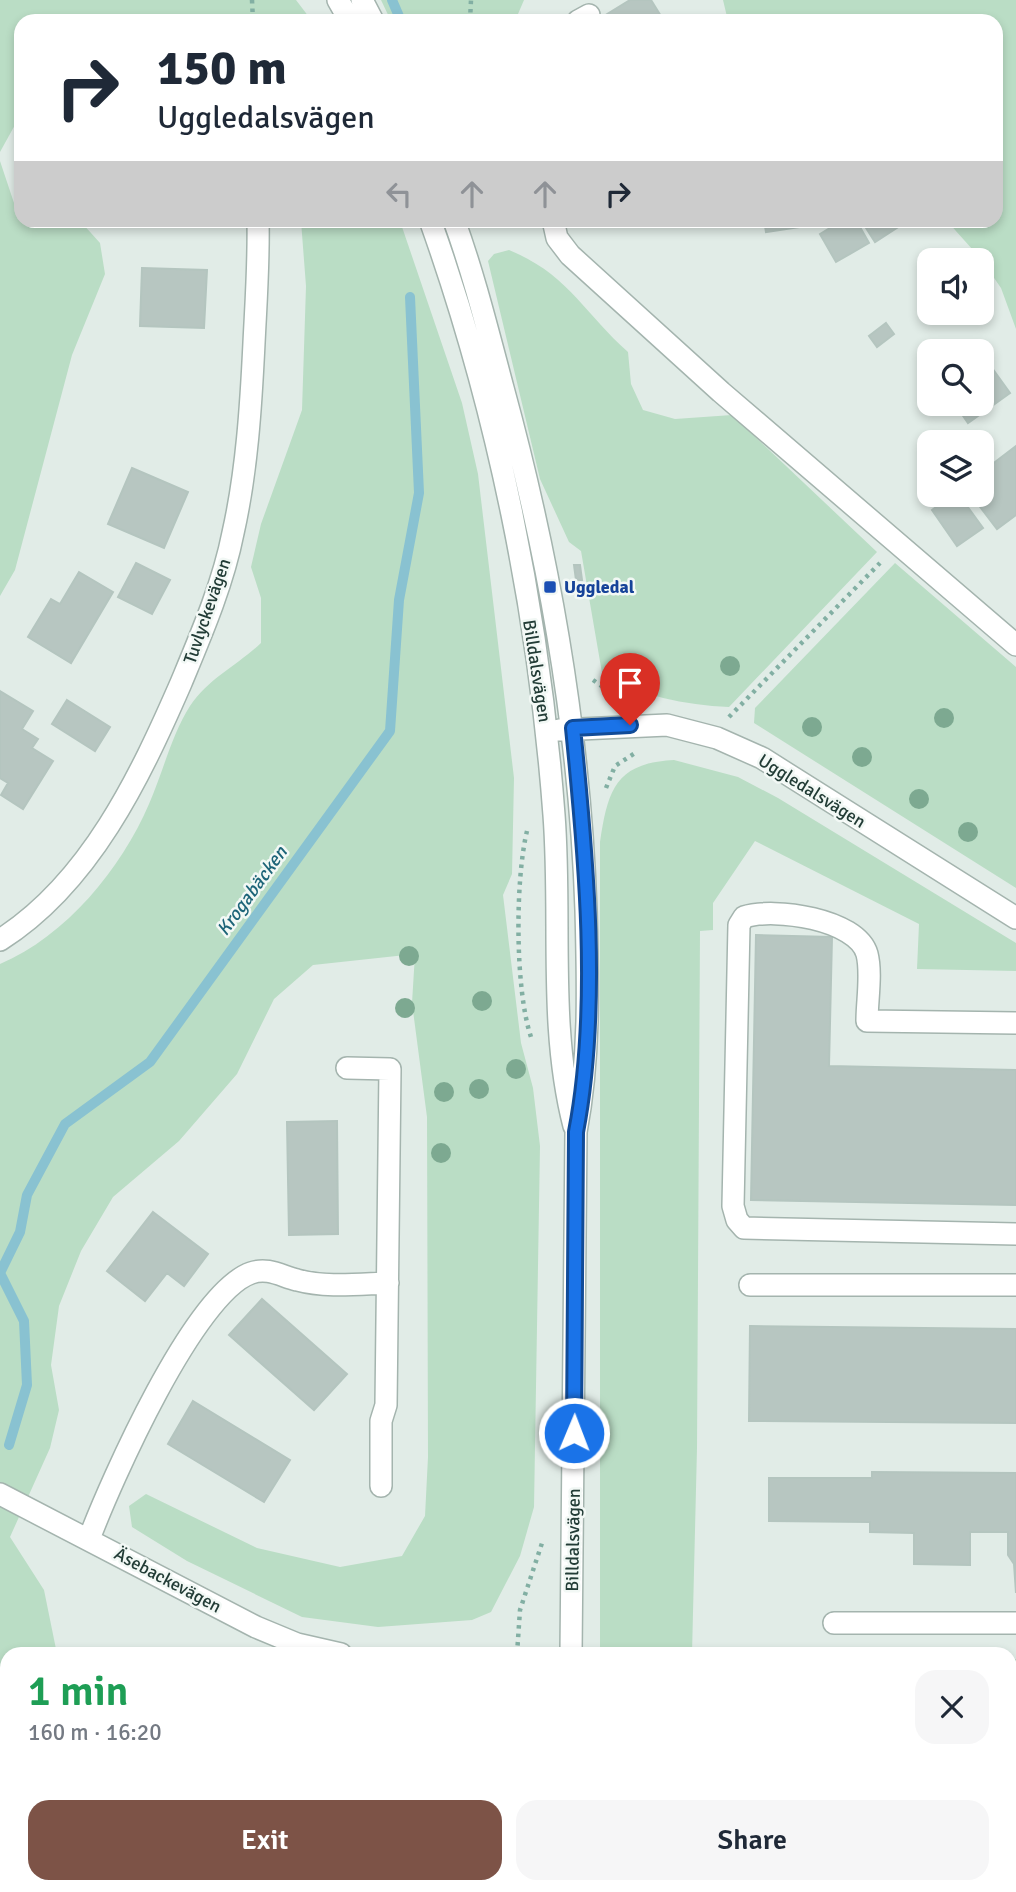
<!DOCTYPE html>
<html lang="en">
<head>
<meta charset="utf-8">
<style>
  body { margin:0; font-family:Signika,sans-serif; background:#f6f6f7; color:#1f2937; height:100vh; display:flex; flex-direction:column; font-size:26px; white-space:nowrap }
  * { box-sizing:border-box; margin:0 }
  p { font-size:23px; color:#747a83 }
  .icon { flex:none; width:38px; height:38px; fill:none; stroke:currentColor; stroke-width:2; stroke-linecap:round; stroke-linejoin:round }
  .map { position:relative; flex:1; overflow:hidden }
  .panel { position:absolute; left:0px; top:1647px; width:1017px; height:247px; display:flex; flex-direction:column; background:#fff; border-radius:21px 21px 0 0; box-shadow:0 4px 10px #0003 }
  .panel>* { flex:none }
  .banner { position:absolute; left:14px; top:14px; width:989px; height:214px; border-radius:21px; box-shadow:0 4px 10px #0003; background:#fff; color:#1f2937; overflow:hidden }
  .tools { position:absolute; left:917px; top:248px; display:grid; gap:14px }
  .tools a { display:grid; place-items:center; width:77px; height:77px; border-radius:14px; background:#fff; box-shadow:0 4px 10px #0003; font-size:35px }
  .pin { position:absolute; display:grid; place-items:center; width:60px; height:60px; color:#fff; margin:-72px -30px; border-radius:50% 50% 50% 0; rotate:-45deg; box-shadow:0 0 7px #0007 }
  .pin .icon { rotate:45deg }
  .me { position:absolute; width:77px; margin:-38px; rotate:1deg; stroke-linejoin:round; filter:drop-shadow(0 0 5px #0008) }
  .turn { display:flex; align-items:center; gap:24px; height:147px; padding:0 28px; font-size:32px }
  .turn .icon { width:91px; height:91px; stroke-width:2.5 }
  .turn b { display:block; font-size:49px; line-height:60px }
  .lanes { display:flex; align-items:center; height:66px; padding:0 28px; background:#0003; justify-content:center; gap:35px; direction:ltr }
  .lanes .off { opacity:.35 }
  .round { display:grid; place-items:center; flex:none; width:74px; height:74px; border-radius:21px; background:#f6f6f7 }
  .headline { display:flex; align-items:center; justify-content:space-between; height:119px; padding:0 28px }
  h1 { font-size:42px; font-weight:600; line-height:52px; color:#1e9e55 }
  .action { display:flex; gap:14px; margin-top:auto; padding:14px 28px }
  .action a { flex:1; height:80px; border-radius:21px; background:#7d5347; color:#fff; font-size:28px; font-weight:600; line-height:80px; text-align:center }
  .action a+a { background:#f6f6f7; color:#1f2937 }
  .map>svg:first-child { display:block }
  .green { fill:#baddc5 }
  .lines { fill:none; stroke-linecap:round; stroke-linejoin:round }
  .stream { stroke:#89c2d1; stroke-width:10 }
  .building { fill:#b7c6c1; stroke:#b4c5bf; stroke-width:2 }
  .minor-casing { stroke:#a4b4ae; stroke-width:24 }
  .path { stroke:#82afa3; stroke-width:4.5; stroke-dasharray:3.5 5; stroke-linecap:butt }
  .minor { stroke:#fff; stroke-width:21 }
  .tree { fill:#7da991 }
  .route-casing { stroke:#114b97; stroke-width:18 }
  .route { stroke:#1a73e8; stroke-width:12 }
  .transit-dot { fill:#1a4fb4; stroke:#f2f8f5; stroke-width:2.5 }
  .labels { text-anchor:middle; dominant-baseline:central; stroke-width:5; stroke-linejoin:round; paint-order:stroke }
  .transit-label { font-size:18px; font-weight:bold; fill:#164399; stroke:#f2f8f5; text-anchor:start }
  .street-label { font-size:18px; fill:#223c36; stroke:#f2f8f5 }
  .water-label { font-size:19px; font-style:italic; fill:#1c6478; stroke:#f2f8f5 }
</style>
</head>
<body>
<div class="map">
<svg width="1016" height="1892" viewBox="0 0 1016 1892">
  <rect width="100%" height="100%" fill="#e1ece7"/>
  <path class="green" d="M0,0h296l16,21h-291v93l-21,38z
    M381,0h143l-9,21h-124z
    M723,0h293v329l-15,-41 -20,-29 -34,-38 49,-1v-199h-268z
    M0,161l16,48 5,1v10l61,3 18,20 5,31 -33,81 -57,215 -15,26z
    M301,221h99l62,182 16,71 36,304 -2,96 -9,21 18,148 12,45 7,58 -6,361 -14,49 -29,56 -19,8 -94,7 -76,-10 -115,-56 -55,-34 -3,-21 17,-12 111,54 83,19 62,-11 23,-40 3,-59 -1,-340 -15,-114 3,-49 -102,11 -39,34 -37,75 -58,67 -66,56 -32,54 -22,55 -8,59 8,45 -9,38 -40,89 34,53 13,64h-50v232h266l1,6h-274v-928c66,-28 121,-95 149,-160 14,-32 23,-70 41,-98 19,-28 48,-41 71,-63v-45l-10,-31 10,-43 41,-114 4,-124z
    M509,250c59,24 75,63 119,102l3,32 12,26 32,9 57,-4 145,137 -148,155c-45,-2 -88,-11 -127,-34l-21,-122 -12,-9 -29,-63 -52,-218 6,-7z
    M895,563l121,104v221l-262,-165 1,-15z
    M674,760l64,17 40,21 238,145v28l-99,-2 2,-45 -164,-83 -42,62v27l-13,1 -3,517 -5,206h-92v-812c8,-53 16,-79 74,-82z
    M1010,1659h6v150l-6,-2z
    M330,1886h118l6,6h-125z
    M600,1887h89v5h-89z"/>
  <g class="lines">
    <path class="stream" d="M392,0l9,21
      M9,1445l18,-60 -3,-64 -24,-48 20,-41 7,-37 38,-71 85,-62 240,-331 9,-131 20,-107 -9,-196
      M0,1770l7,-1
      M192,1886l1,6"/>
  </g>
  <path class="building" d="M630,0h21l13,21h-56l-4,-5z
    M764,220h43v6l-41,6z
    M843,220h13l13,23 -33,19 -16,-28z
    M861,220h48l-34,22z
    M142,268l65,2 -3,58 -64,-2z
    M982,272l8,22 -8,3z
    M886,323l8,11 -17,13 -8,-11z
    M973,341l7,11h-22z
    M982,354l28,39 -42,30 -13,-19h27z
    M1016,446v69l-19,14 -26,-34h11v-23z
    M132,468l56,24 -24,56 -56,-24z
    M953,495h6l24,33 -26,18 -25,-36z
    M136,563l34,17 -18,34 -34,-17z
    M574,565h6l2,15h-6z
    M79,572l34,20 -42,71 -43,-26 23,-38 9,5z
    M0,691l33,20 -11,18 16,10 -6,9 21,13 -30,48 -22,-14 7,-12 -8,-5z
    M67,700l43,27 -15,24 -43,-27z
    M756,935l76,2 -3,129 187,4v135l-265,-5z
    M337,1121l1,113 -49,1 -2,-113z
    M153,1212l55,42 -24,32 -17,-13 -22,28 -38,-30z
    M262,1299l85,75 -33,36 -85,-75z
    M750,1326l266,3v94l-267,-2z
    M193,1401l97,59 -26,42 -96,-58z
    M872,1472l144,1v120l-2,-29 -6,-9v-23h-38v33l-56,-1v-31l-44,-1v-10l-101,-1v-43h103z"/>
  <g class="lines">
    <defs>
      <path id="minor" d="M338,0l12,21
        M362,0l11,21
        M578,21l11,-6
        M430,220c68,190 109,395 124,595 8,104 -6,210 20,311
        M454,220c20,55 34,112 49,168 47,172 77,345 83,522 2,75 4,148 -10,222l-5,522
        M553,220l4,18 13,17 151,137 295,253
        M559,730l108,-5 50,13 45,20 254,160
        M0,940c90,-57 140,-163 181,-257 20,-48 42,-99 52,-150 14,-62 18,-128 21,-190 2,-41 5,-82 4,-123
        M1016,1023l-149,-2c0,-20 5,-48 0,-67 -10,-35 -93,-47 -123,-37l-5,8 -6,281 4,14 7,8 272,6
        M347,1068l43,1 -4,336 -5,16v65
        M750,1285h266
        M0,1494l256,133 41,17 44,10
        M89,1539c22,-58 105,-246 162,-266 17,-6 30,3 46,7 29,8 62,4 91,3
        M834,1623h182
        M1010,1841l6,-1
        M746,1886v6
        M566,1892v-6
        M834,1892l13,-6"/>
    </defs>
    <use href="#minor" class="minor-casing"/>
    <path class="path" d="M252,0l1,21
      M470,21l1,-21
      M593,680l20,14 26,4
      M729,717l151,-154
      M606,788l9,-22 20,-13
      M527,831c-12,49 -12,159 4,206
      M517,1654l3,-44 23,-70
      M0,1731l7,2
      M222,1886l1,6"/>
    <use href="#minor" class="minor"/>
  </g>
  <g class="tree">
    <circle cx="730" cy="666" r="10"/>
    <circle cx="944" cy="718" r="10"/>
    <circle cx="812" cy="727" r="10"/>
    <circle cx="862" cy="757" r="10"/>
    <circle cx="919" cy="799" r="10"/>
    <circle cx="968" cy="832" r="10"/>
    <circle cx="409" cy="956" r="10"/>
    <circle cx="482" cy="1001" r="10"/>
    <circle cx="405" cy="1008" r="10"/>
    <circle cx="516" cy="1069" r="10"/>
    <circle cx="479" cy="1089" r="10"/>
    <circle cx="444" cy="1092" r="10"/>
    <circle cx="441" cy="1153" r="10"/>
  </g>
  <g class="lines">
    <defs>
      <path id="route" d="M574,1433l2,-301c24,-125 10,-277 -3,-404l57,-3"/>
    </defs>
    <use href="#route" class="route-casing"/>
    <use href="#route" class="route"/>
  </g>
  <rect class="transit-dot" x="543" y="580" width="14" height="14" rx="3.5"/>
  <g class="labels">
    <g class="transit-label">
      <text x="564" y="587">Uggledal</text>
    </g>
    <g class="street-label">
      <text transform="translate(207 611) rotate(-71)">Tuvlyckevägen</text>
      <text transform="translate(537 671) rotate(81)">Billdalsvägen</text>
      <text transform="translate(812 791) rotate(32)">Uggledalsvägen</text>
      <text transform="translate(573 1540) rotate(-89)">Billdalsvägen</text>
      <text transform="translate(168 1580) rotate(28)">Äsebackevägen</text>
    </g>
    <g class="water-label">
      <text transform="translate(252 891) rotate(-54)">Krogabäcken</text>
    </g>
  </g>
</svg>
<div class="tools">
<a><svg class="icon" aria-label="sound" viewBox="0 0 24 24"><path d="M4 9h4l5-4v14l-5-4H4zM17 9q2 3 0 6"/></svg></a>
<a><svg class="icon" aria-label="search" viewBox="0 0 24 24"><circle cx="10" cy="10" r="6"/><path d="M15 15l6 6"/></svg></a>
<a><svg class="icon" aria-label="layers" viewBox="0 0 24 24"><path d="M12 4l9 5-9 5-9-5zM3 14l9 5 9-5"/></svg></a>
</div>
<div class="pin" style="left:630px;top:725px;background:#d93025"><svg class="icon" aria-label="arrive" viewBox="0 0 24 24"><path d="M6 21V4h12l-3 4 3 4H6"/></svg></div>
<svg class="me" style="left:574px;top:1433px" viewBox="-20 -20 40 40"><circle r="17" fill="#1a73e8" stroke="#fff" stroke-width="3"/><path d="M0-11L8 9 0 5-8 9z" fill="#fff"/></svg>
<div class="banner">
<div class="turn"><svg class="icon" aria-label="right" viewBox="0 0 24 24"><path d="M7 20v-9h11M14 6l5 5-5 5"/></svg><div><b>150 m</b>Uggledalsvägen</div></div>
<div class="lanes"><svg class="icon off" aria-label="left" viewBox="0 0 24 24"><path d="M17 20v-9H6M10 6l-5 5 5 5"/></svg><svg class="icon off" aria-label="ahead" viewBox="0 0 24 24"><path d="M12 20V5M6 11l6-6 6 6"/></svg><svg class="icon off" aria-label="ahead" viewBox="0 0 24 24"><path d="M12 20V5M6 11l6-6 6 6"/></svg><svg class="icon" aria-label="right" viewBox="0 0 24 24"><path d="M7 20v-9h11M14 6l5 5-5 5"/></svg></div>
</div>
<section class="panel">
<div class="headline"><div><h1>1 min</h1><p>160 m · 16:20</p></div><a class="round"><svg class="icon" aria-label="close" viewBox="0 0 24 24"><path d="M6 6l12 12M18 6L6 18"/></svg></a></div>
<div class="action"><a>Exit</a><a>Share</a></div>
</section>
</div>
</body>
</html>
